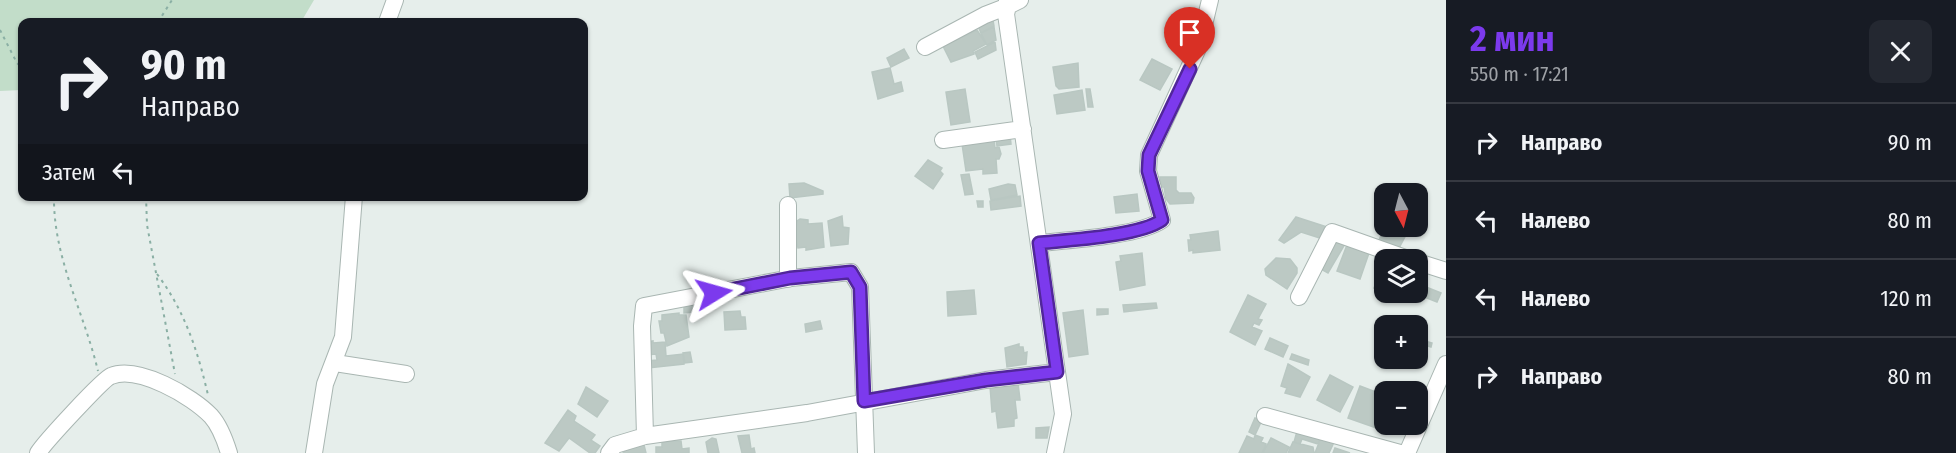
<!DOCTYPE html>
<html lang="ru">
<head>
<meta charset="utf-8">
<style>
  body { margin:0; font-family:"Fira Sans Condensed",sans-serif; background:#242831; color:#f1f3f6; height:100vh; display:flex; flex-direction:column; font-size:22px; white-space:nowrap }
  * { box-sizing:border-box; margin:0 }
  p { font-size:20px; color:#9ea1a6 }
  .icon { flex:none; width:33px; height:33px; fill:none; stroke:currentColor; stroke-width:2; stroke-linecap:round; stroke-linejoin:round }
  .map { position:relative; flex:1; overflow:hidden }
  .panel { display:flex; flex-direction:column; background:#171b24; width:510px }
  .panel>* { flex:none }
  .hud { position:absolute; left:18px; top:18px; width:570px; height:183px; border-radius:12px; box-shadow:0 2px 4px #0004; background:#171b24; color:#f1f3f6; overflow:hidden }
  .needle { width:39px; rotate:173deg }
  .controls { position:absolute; left:1374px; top:183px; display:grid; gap:12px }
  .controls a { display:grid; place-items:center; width:54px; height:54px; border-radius:12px; background:#171b24; box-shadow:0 2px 4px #0004; font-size:30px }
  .pin { position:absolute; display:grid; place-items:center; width:51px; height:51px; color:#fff; margin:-62px -26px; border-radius:50% 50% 50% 0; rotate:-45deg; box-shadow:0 0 6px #0007 }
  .pin .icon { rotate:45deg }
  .me { position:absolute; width:66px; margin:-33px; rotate:82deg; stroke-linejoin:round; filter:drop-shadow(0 0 4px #0008) }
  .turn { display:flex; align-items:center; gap:21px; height:126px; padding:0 24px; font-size:27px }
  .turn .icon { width:78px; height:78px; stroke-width:2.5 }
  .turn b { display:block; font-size:42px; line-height:51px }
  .then { display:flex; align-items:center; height:57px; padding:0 24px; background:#0003; gap:12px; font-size:22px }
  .round { display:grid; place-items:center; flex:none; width:63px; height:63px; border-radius:12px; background:#242831 }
  .headline { display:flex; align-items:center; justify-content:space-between; height:102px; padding:0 24px }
  h1 { font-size:36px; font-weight:700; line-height:45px; color:#7c3aed }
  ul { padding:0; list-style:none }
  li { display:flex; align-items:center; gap:18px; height:78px; padding:0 24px; border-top:2px solid #363941 }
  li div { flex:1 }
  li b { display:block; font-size:22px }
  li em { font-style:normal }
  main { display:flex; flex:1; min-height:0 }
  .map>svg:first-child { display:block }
  .green { fill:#c2ddc9 }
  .building { fill:#bcc9c4; stroke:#b9c7c2; stroke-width:1.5 }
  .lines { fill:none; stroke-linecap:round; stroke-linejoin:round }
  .minor-casing { stroke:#a9b6b2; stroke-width:18 }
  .path { stroke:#8aafa4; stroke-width:2; stroke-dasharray:3 4.5; stroke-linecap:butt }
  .minor { stroke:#fff; stroke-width:16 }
  .route-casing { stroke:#51269a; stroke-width:15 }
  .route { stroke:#7c3aed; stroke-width:10 }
</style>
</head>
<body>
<main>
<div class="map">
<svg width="1446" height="453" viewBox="0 0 1446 453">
  <rect width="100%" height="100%" fill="#e6eeeb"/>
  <path class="green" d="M0,0h314l-13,22h-279v68l-22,1z"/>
  <path class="building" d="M992,15l2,11 -13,7 -5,-11z
    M994,27l2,13 -9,5 -6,-12z
    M977,30l9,14 -13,7 1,3 -23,8 -8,-16z
    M995,42l1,8 -18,9 -3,-7z
    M904,49l5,9 -18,9 -4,-9z
    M1152,59l20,10 -12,21 -20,-10z
    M1078,63l1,24 -20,2 -3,-3 -3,-19z
    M890,68l4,16 7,-2 2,9 -25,8 -6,-27z
    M965,89l5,33 -19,3 -5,-33z
    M1086,89h4l3,18h-5z
    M1082,90l3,20 -28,4 -3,-19z
    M1010,135l1,9 -14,2 -1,-7z
    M994,139l1,9 4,-1 2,7 -2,5h-3l1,14 -14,1v-5l-17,2 -4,-27z
    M928,160l14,8 -2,3 3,3 -10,15 -18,-13z
    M969,174l4,20 -8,1 -4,-20z
    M1160,177h16v13l3,3h12l3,5 -1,5 -23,1 -4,-5 -2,-12h-3z
    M804,183l19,8v3l-33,4 -1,-14z
    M1008,184l7,1 2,10 -26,5 -2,-11z
    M1137,194l2,17 -23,2 -2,-16z
    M1020,196l1,10 -30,4 -1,-9z
    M977,201h6v6h-5z
    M842,216l1,11 6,1 -1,16 -17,2 -3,-25z
    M1296,217l31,10 -4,12 -22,-7 -17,11 -5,-3z
    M800,219l8,1v4l14,-1 2,24 -18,3v-3l-8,1 -3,-13 2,-14z
    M1385,226l23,5 -9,17 -20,-8z
    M1218,231l2,19 -27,3v-3l-4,1 -1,-11h3l-1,-5z
    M1336,238l9,6 -17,29 -9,-5z
    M1347,245l22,8 -9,26 -23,-8z
    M1142,253l3,32 -25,5 -4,-28 5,-1 -1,-5z
    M1276,258l14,1 7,9v5l-10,16 -21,-14 -1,-6z
    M1382,268l2,1v23l-10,-4z
    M1426,287l15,6 -4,9 -15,-6z
    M974,290l2,24 -28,2 -1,-24z
    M1248,295l18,9 -8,15 4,1 -3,5 -5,-2 -2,4 10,4 -7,14 -25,-13z
    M1156,303l1,5 -33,4 -1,-7z
    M693,304l1,8 -10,1v-8z
    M1097,309h11v5l-11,1z
    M1083,310l5,44 -19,3 -6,-44z
    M740,311l1,6h4l1,12 -21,1 -1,-18z
    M679,313v2h7l3,22 -22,9 -3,-13h-3l-2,-12h3v-6z
    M820,321l2,8 -16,3 -1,-8z
    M1270,338l18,8 -5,11 -18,-8z
    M1418,339l14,4 -1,4 -13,-4z
    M653,341v2l12,-1 1,14 17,-2 1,10 -36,4 -1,-7 10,-1 -1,-6 -9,1v-13z
    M1019,344v3h4l1,6 3,-1 -1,12 -19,3 -2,-19z
    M690,352l2,10 -7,1 -2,-10z
    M1292,354l17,6 -1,5 -18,-6z
    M1288,364l22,13 -10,20 -15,-4 2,-5 -6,-2z
    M1330,375l23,12 -13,25 -23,-12z
    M1018,383l2,17h-5l2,18 -3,1v7l-16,2 -2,-17 -4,1 -2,-26z
    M1360,386l24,9v29h4l-3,7 -37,-13z
    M586,387l22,14 -11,16 -19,-13z
    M568,410l8,6 -2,5 21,14 -4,5 9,6 -5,7h-5l-21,-15 -10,13 -14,-8z
    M1255,418l7,2 -7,15 -6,-3z
    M1049,427l-2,11h-11v-10z
    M1298,428l23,7 -3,9 -16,-5 -2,5 -6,-2z
    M749,435l2,14 3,-1 1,5h-13l-4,-17z
    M1255,435l8,3 -2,4 5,2 -4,9h-23l8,-17 7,3z
    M1322,435l13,5 -6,13h-14z
    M712,438l4,1 3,14h-11l-2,-11z
    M1271,438l18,9 -3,6h-23z
    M643,441l3,12h-23l5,-5z
    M672,441h9l1,8 7,-1v5h-33v-6h6v-5z
    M1293,442l20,5 1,6h-26z
    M1335,448l15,5h-17z"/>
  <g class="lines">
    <defs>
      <path id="minor" d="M387,22l8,-22
        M925,47l60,-32 23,-9 -1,-6
        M943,140l80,-11
        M788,205v74
        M1039,243c30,-3 101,-7 123,-23l-14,-49 1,-16 50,-109 11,-46
        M1418,262l28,9
        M1299,297l33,-65 79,28
        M335,363l71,11
        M1265,416l135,37
        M645,436l-3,-110 2,-20 147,-28 60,-6 9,15 6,166
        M38,453c6,-10 65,-74 73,-77 27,-11 81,20 100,40 9,10 14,24 18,37
        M314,453l11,-69 18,-47 11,-141
        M609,453l6,-8 30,-9 162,-23 179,-33 71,-8 -51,-358 2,-8 12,-6
        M1055,453l8,-39 -6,-42
        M1407,453l39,-89"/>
    </defs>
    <use href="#minor" class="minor-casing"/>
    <path class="path" d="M158,22l14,-22
      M0,30l17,33 5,5
      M54,196c-1,62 30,116 44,175
      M146,196l1,29 28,149
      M157,274c28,37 41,78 51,121"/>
    <use href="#minor" class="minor"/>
  </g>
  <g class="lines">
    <defs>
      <path id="route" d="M714,293l76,-15 61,-6 9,15 4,114 122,-21 71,-8 -18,-129c30,-3 101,-7 123,-23l-14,-49 1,-16 41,-86"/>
    </defs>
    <use href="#route" class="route-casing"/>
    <use href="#route" class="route"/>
  </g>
</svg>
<div class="controls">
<a><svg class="needle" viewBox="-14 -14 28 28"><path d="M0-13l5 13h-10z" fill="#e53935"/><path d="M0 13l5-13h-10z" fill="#9ea1a6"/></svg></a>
<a><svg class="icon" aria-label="layers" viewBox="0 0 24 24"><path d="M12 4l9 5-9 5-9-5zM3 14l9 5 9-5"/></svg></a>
<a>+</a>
<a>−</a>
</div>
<div class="pin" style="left:1190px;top:69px;background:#d93025"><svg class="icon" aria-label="arrive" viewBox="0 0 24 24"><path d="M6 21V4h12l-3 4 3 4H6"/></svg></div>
<svg class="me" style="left:714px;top:293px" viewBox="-20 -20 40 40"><path d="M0-17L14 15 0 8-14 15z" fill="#7c3aed" stroke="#fff" stroke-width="4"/></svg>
<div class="hud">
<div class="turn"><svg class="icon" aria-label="right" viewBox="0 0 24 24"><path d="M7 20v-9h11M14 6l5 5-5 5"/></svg><div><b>90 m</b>Направо</div></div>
<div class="then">Затем<svg class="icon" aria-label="left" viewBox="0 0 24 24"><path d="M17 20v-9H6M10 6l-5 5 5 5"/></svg></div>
</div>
</div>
<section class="panel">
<div class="headline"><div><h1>2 мин</h1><p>550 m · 17:21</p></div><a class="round"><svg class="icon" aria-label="close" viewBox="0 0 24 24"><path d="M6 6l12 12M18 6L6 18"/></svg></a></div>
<ul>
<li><svg class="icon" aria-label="right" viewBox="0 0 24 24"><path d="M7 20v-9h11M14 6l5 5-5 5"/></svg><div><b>Направо</b></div><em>90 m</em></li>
<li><svg class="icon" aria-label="left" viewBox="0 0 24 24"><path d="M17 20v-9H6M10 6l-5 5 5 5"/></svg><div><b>Налево</b></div><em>80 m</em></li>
<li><svg class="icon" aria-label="left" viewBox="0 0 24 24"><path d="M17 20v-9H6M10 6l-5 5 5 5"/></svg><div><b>Налево</b></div><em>120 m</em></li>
<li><svg class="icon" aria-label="right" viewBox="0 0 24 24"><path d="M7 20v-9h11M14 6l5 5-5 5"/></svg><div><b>Направо</b></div><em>80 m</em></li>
</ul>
</section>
</main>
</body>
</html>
